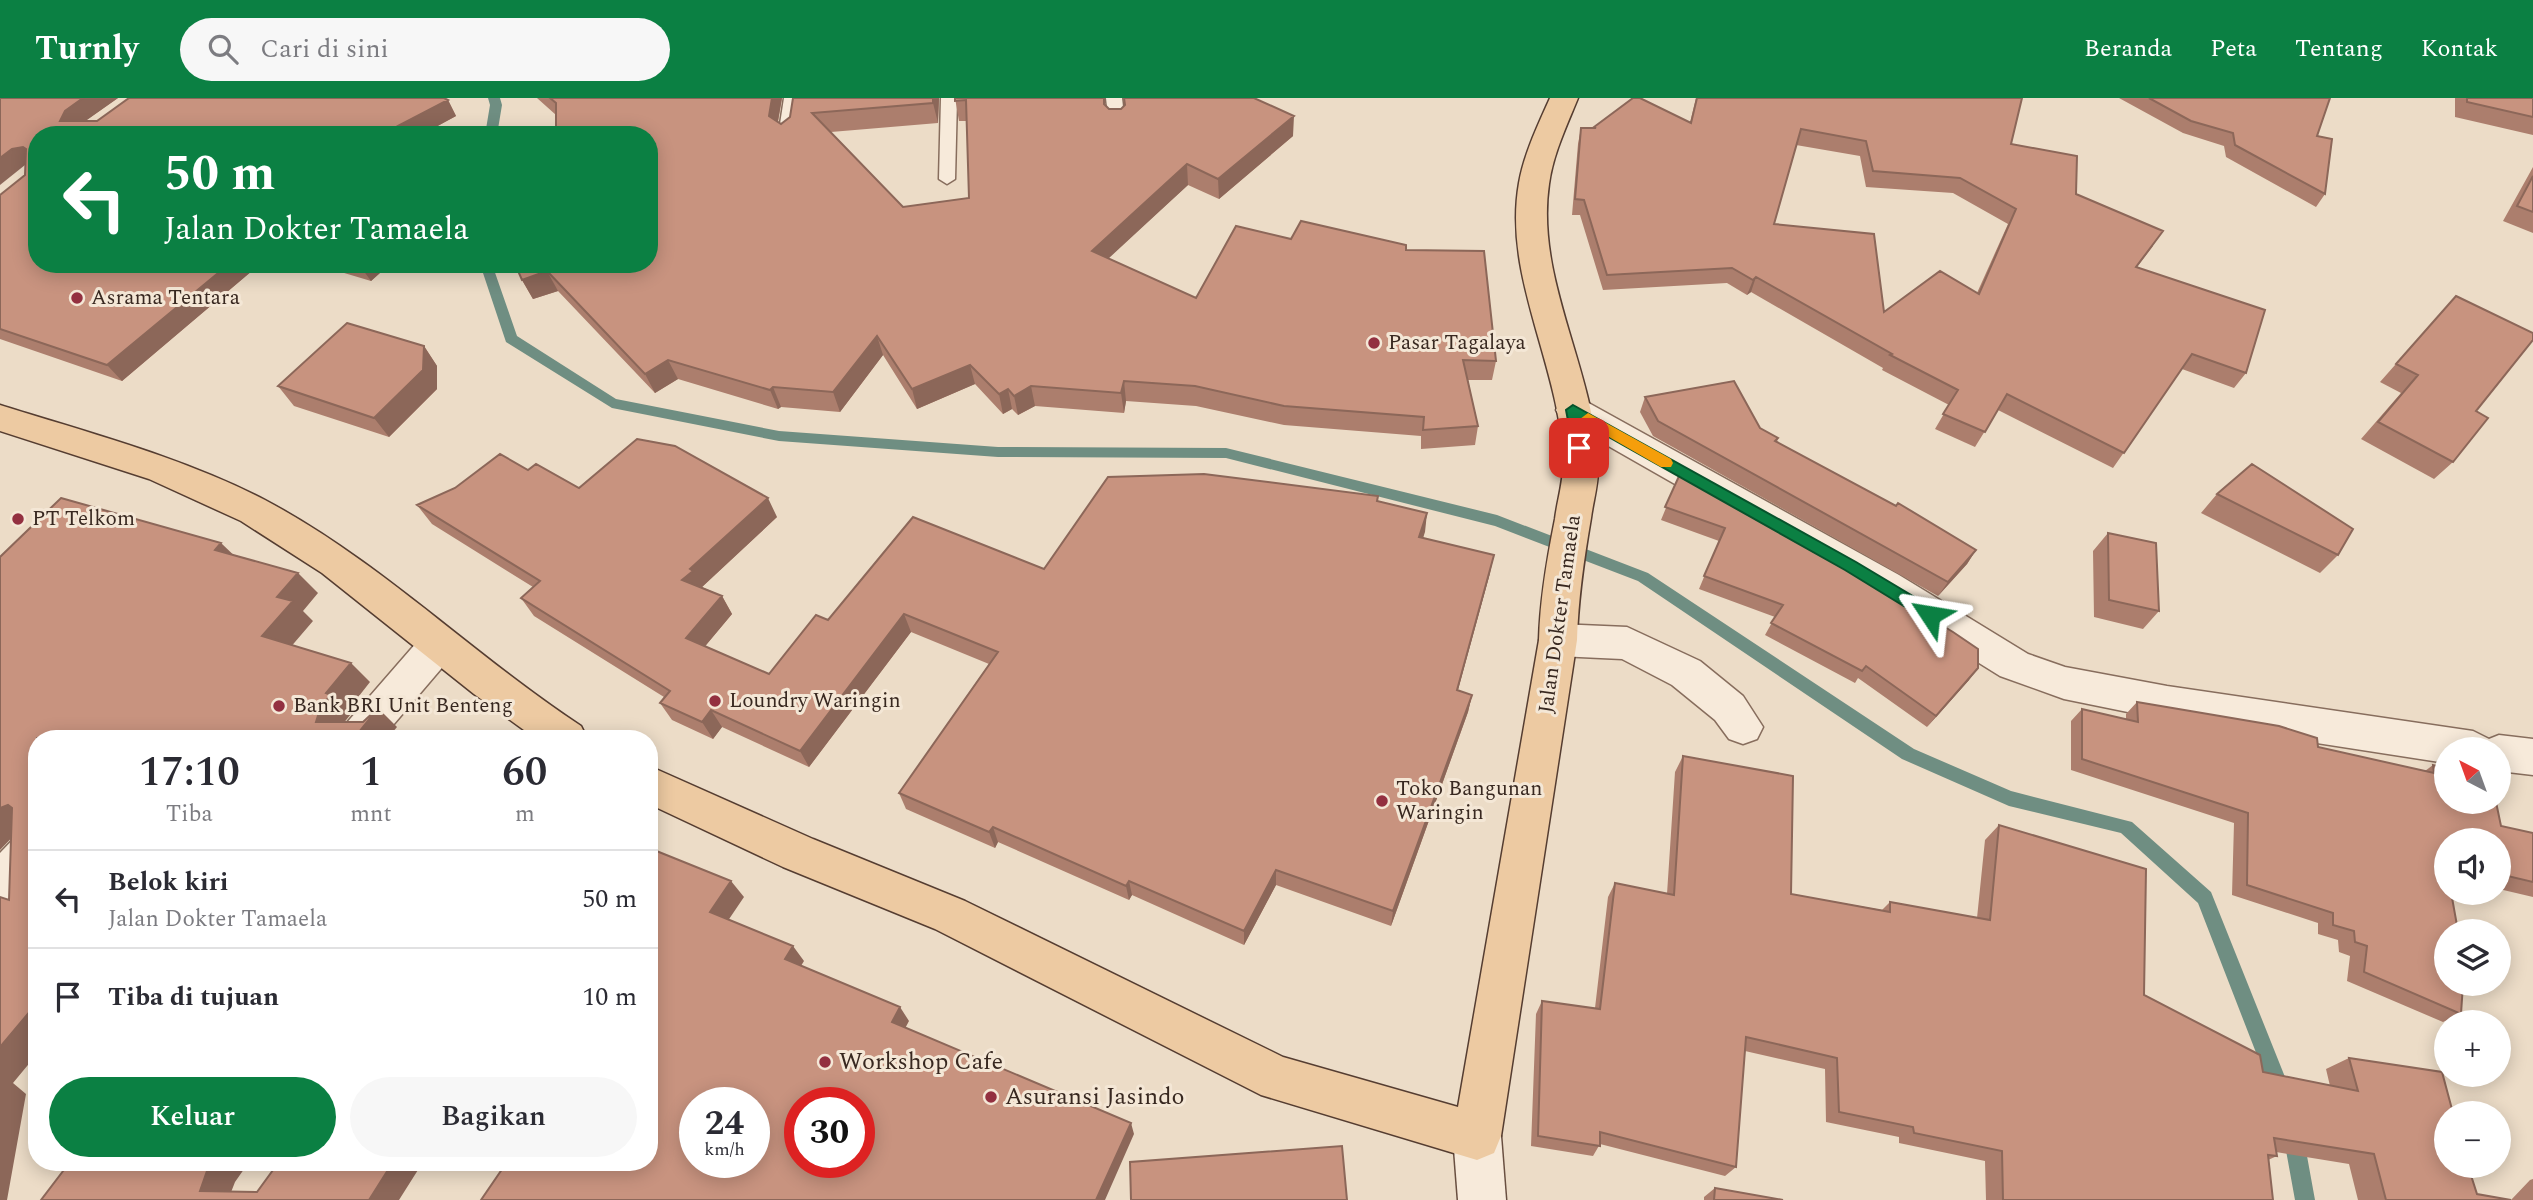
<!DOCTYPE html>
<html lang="id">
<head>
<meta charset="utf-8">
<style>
  body { margin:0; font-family:Spectral,serif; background:#f7f7f7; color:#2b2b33; height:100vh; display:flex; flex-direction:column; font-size:26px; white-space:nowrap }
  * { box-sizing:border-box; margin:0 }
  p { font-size:23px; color:#7c7c81 }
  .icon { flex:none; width:38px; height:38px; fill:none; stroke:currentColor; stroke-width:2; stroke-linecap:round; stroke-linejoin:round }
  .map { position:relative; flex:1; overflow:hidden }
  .side { position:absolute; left:28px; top:632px; width:630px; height:441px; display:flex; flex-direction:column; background:#fff; border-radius:28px; box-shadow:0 4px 18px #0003 }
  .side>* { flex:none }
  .hud { position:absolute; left:28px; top:28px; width:630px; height:147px; border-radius:28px; box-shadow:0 4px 18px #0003; background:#0b8043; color:#fff; overflow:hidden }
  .needle { width:46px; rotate:319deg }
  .tools { position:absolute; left:2434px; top:639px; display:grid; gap:14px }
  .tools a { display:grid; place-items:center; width:77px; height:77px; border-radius:50%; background:#fff; box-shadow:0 4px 18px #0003; font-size:35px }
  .speed { position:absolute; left:679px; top:989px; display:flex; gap:14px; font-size:35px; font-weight:700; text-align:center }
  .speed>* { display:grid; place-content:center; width:91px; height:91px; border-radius:50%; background:#fff; box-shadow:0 4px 18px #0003; line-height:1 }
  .speed small { font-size:18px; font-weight:400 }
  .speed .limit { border:10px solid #d22; background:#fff; color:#111 }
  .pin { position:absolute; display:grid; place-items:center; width:60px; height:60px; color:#fff; margin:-30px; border-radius:14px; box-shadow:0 4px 10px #0006 }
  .me { position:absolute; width:77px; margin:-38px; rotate:303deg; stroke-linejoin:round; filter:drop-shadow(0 0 5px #0008) }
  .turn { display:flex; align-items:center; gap:24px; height:147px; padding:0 21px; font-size:32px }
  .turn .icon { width:91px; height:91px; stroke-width:2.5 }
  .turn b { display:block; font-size:49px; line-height:60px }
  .eta { display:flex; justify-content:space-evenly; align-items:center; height:119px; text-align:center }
  .eta b { font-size:42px; font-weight:600; line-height:49px }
  .primary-button { display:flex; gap:14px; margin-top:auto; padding:14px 21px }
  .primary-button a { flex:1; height:80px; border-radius:42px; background:#0b8043; color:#fff; font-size:28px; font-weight:600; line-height:80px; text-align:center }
  .primary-button a+a { background:#f7f7f7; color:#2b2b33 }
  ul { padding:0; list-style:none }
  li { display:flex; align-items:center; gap:21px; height:98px; padding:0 21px; border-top:2px solid #e1e1e2 }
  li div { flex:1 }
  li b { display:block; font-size:26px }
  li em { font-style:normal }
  header { display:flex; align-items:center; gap:42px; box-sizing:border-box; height:98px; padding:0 35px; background:#0b8043; color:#fff }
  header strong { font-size:33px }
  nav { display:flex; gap:38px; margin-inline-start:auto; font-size:24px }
  .search { width:490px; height:63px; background:#f7f7f7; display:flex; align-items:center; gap:18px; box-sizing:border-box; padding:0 24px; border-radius:38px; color:#7c7c81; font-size:26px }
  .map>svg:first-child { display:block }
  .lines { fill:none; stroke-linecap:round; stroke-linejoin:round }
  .stream { fill:#6f8e82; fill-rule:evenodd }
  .lane-casing { stroke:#876d5d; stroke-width:3 }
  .street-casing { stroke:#876d5d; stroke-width:3 }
  .secondary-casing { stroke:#694f40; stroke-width:3 }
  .primary-casing { stroke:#553d31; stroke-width:3 }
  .lane { fill:#f7eada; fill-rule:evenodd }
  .street { fill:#f7eada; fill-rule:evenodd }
  .secondary { fill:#f7eada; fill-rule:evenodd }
  .primary { fill:#edcaa2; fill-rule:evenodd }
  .wall { fill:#ac7e6d; fill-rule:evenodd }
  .shaded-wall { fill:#8c6759 }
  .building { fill:#c8937f; stroke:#8c6759; stroke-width:2; fill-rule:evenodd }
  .route { fill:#0b8043; stroke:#07532c; stroke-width:2 }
  .slow { fill:#f59e0b }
  .poi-dot { fill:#933040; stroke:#f4e7d6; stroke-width:2.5 }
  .labels { text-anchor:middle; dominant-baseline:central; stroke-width:6; stroke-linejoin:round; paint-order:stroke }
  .poi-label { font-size:21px; fill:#382820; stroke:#f4e7d6; text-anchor:start }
  .street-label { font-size:21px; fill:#382820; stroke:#f4e7d6 }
  .near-poi-label { font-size:24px; fill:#382820; stroke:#f4e7d6; text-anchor:start }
</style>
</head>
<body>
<header>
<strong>Turnly</strong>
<div class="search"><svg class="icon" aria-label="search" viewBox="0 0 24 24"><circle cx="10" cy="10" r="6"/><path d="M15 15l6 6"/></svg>Cari di sini</div>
<nav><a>Beranda</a><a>Peta</a><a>Tentang</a><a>Kontak</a></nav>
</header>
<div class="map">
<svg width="2533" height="1102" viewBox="0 0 2533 1102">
  <rect width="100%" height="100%" fill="#ecdcc7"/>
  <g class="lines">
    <path class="stream" d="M488,0h12l2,7 -5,30h-12l5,-30z
      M480,166h12l25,72 99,63 163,32 219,16 228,1 271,67 151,58 266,176 97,42 121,31 79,70 80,200 -3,7 -7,3 -7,-3 -76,-196 -77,-70 -112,-27 -107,-47 -264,-178 -143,-55 -269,-68 -228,-1 -219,-16 -167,-33 -106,-66z
      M2293,1026l7,3 3,7 12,66h-20l-12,-66 3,-7z"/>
    <defs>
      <path id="lane" d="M784,0h16l-6,39 -8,5 -8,-5z
        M941,0h16l-2,81 -8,5 -8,-5z
        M1106,0h16l3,26 -2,3h-12l-2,-3z"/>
      <path id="street" d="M1573,300l12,3 314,174 129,79 37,13 102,19 306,45 16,8 10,-4 34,4v36l-34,-4v-22h-53v14l-279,-43 -103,-21 -64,-23 -127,-79 -312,-178 -5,-9 5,-9z
        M1558,526l69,3 73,34 43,35 20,31 -6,12 -14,5 -14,-5 -14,-19 -43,-35 -50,-26 -64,-3 -14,-5 -5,-11 5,-11z
        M438,531l14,5 5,11 -5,11 -70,82h-44l6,-12 80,-92z
        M37,727v49l-22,23 -15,6v-50l22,-23z"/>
      <path id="secondary" d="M1477,1014l17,7 7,17 5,64h-48l-5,-64 7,-17z"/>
      <path id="primary" d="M1550,0h28c-11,27 -25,56 -29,86 -14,96 46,186 49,282 1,16 -5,36 -7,52 -7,41 -13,81 -14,122l-76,496 -7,17 -17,7 -216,-65 -326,-166 -152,-62 -134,-63v-38l164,73 152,62 318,156 175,50 81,-467c1,-41 8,-81 16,-121 2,-17 8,-36 8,-53 0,-96 -61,-187 -44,-283 5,-29 19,-58 31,-85z
        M0,307c89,28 182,52 265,95 115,61 208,155 316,226l6,12h-52l-61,-44 -152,-121 -81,-52 -92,-42 -149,-48z"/>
    </defs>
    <use href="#lane" class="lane-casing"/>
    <use href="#street" class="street-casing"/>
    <use href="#secondary" class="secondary-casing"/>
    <use href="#primary" class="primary-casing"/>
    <use href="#lane" class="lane"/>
    <use href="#street" class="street"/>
    <use href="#secondary" class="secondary"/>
    <use href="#primary" class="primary"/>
  </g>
  <path class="wall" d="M0,0h118l-33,23 363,-21 8,16 -35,19h-384v129h223l-138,117 -122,-42v-144l25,-20v-10z
    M537,0h245l-4,24 3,2 9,-7 3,-19h146l-1,25 -107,9 72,75 66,-9 -2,-77h-8l-4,-23 150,7 4,4 184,27 -74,63 -31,-14 -80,73 88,40 95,-59 115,11 90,111 -4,19h-24l10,46 -3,19 -54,4v-13l-137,-11 -88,-19 -70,-5 -2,12 -89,-7 -17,9 -6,-6 -9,5 -28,-30 -58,25 -34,-54 -43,57 -59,-5 -3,2 -100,-30 -23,14 -97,-102 -25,8 -11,-19 -7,-16h134l-93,-149z
    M1696,0h326l-11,46 65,50 77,52 -16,21 109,106 -12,15 -52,-19 -69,99 -115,-58 -23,37 -40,-18 14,-24 -67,-35 1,-2 -132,-76 -4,3 -20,-12 -124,7 -23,-75h-8l6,-71 3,-16 109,-5zM1796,47l64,11 6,31 87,6 55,31 -31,69 -93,19 -110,-88z
    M2119,0h211l-13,38 8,58 -9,13 -90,-50 -2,-11 -41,-13z
    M2455,0h78v37l-78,-18z
    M2533,69v66l-30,-12z
    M314,166h76l-19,17z
    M2456,198l20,115 -23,51 -19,17 -73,-40 40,-46 -21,-11z
    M424,248l13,20v23l-48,48 -95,-31 -16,-20z
    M1645,299l115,31 18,10 -1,4 199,108 -9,14 -29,32 -285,-160 -13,-24z
    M528,372l51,18 198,29 -75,70 20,9 10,18 -27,32 64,28 59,-54 216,-51 334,-73v5l49,12 -4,25 67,35 -32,117 14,5 -4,17 -77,214 -115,-41 -32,60 -112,-50 -3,5 -131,-58 -3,6 -89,-39 -7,-16 90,-129 -78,-32 -102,135 -87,-40 -9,12 -41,-19 -12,-17 4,-6 -130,-81 -13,-18 12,-11 -101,-63 -15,-19z
    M1680,376l289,206 -42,47 -69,-49 -3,5 -90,-48 10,-18 -76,-28 20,-48 -58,-21z
    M2217,396l121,61 -18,18 -119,-60z
    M2108,435l51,78 -16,18 -49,-12 -1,-66z
    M2137,604l181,45 107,24 8,-6 68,61 32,7v64l-34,-8v-49h-53v52l15,122 -18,8 -96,-41 3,-25 -11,-4 -1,-12 -20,-6v-11l-86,-28 2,-72 -163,-53v-49l11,-12 44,10v-5z
    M1683,658l108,138 91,16 8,-8 87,16 8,-78 14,-15 145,170 119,77 67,14 -4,-17 23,-11 128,136 34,6 19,-20 3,-1v21h-175l-9,-36 -73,-12 1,4 -9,4 5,40h-287l-1,-39 -86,-18v-6l-73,-15 -1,-53 -80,-18 -9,116 -11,9 -125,-32 -7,12 -62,-10 5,-132 6,-13 53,7 13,-111 7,-14 52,11 8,-122z
    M1715,1090l68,12h-79v-3z"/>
  <path class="shaded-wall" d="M83,0h35l-41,29 -17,-6 5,-10z
    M772,0h10l-7,39 -6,-21z
    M933,0h6l-1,25 -5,-20z
    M448,2l8,16 -35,19h-17l-6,-9z
    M1294,18l-1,20 -74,63 -1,-20z
    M23,49l13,15 -11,3 -25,20v-27l12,-9z
    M1187,66l1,21 -93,86 -3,-20z
    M229,166h31l-138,117 -15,-16z
    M362,166h28l-19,17 -11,-15z
    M547,173l11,20 -25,8 -11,-19z
    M1756,179l-5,15 -4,3 6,-15z
    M877,238l6,19 -43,57 -7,-20z
    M424,248l13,20v23l-48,48 -15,-19z
    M668,262l10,19 -23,14 -10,-19z
    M970,267l5,19 -58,25 -5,-20z
    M1124,283l2,20 -2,12 -3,-20z
    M1031,288l4,20 -17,9 -4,-19z
    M773,289l8,20 -3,2 -8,-19z
    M1008,291l4,20 -9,5 -4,-20z
    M768,400l9,19 -75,70 1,2 -21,-9 8,-11z
    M1427,415l-2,19 -8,24 2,-19z
    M221,445l21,20 -27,-13z
    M1976,452l-9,14 -29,32 10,-14z
    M1494,457l-4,18 -37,134 4,-17z
    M298,475l20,20 -15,18 10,10 -30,35 -21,-20 15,-39z
    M722,498l10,18 -35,42 -11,-18z
    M904,516l7,18 -102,135 -9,-16z
    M351,565l19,19 -22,28 3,4 -9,11 -26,-3 10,-29z
    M1978,570l-9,12 -42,47 9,-11z
    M1472,597l-4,17 -77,214 2,-15z
    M378,610l19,19 -9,11h-22l-7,-6z
    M711,612l11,17 -9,12 -11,-17z
    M8,707l28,18 -15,5 -21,22v-42z
    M993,729l5,15 -3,6 -6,-16z
    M1276,772v15l-32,60v-14z
    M731,783l13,16 -21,31 -13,-16z
    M1129,783l3,14 -3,5 -3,-14z
    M793,848l11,15 -8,13 -11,-15z
    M37,905v51l-24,29 13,11 -19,106h-7v-153z
    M900,909l9,14 -8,15 -9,-14z
    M1131,1025l3,11 -29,66h-9z
    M214,1064h35l-14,20 -7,18 -28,-9 7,-20z
    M393,1064h30l-24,38h-30z"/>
  <path class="building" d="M0,0h83l-18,13 -5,10h37l32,-23h315l4,2 -50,26 12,9h-373v129h192l-122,101 -107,-36v-134l25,-20 1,-26 -3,-2 -11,2 -12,9z
    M550,0h222l-3,18 12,8 9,-7 3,-19h140v5l-121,10 91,94 66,-9 -3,-98 -11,1v-3h149v6l5,5h12l4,-4 -1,-7h130l40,18 -76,63 -31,-15 -95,87 104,47 40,-72 55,13 10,-18 105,24v5l78,1 12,110 -33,-1 15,66 -55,4 1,-13 -140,-11 -89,-20 -71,-5 -3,12 -90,-7 -17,10 -6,-7 -9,5 -29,-29 -58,24 -35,-53 -44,56 -60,-5 -3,3 -102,-30 -23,14 -98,-103 -25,9 -7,-16h134v-129h-93v-32z
    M1633,0h7l51,25 6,-25h325l-11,46 66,12 -1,38 87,37 -27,36 129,43 -19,63 -54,-19 -68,99 -117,-59 -22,38 -42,-18 15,-24 -68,-35 2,-1 -136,-77 -3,3 -21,-12 -125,7 -23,-75 -9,-1 6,-71h15l-2,-1zM1801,31l65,12 7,30 87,7 56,31 -37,85 -39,-23 -56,41 -10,-78 -100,-10z
    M2149,0h181l-13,38 15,3 -7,55 -90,-49 -2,-12 -42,-12z
    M2467,0h66v19l-66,-15z
    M2533,78v36l-16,-6z
    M2456,198l77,37v7l-57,71 12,7 -35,44 -75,-40 40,-47 -22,-11z
    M347,225l77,23 -1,24 -49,48 -96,-32z
    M1734,283l26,47 18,10 -3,3 121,65 2,-3 78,47 -28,32 -290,-161 -13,-24z
    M637,341l38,7 93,52 -78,71 3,2 -11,9 40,16 -36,42 83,36 47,-59 12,5 85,-103 131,52 64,-92 96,-3 174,22 -1,5 50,12 -8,24 75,18 -37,135 15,5 -79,216 -117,-41 -32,61 -115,-50 -3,5 -133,-59 -4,5 -90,-39 99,-141 -94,-38 -104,137 -89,-41 -9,12 -42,-19 10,-12 -149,-93 19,-17 -123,-76 38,-17 45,-34 28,16 8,-6 43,24z
    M2252,366l101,65 -15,26 -121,-61z
    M1680,376l199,113 74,45 25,17v19l-42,48 -70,-50 -4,5 -91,-48 12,-18 -79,-29 21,-48 -60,-21z
    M61,400l160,45 -6,7 83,23 -21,24 16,4 -31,35 89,27 -25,30 5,2 -10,11 -5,16h47l15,-14 -19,24 15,6h-337v265l-37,44v-150l9,3 3,-92 -4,-3 -8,3v-251z
    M2108,435l48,10 3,68 -50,-11z
    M2137,604l142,24 38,12 1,9 116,26 -1,-8 13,3v34h50l5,24 32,7v49l-34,-8v-34h-53v22h-1l1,10v20h5l7,39h-12v53h17l-2,30 -97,-42 3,-26 -12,-4 -1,-11 -21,-6v-12l-86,-28 1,-72 -166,-54v-50l56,13z
    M1683,658l110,20 -2,118 99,18v-10l100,18 9,-95 147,44 -2,126 116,60 3,17 95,19 -9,-33 93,14 11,41h-7v53h22l9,28 34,6h-125l-12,-46 -100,-16 3,18 -9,-1 5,45h-270l-1,-49 -88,-18 -1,-6 -74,-15 -2,-54 -91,-21 -10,130 -136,-35v14l-62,-10 4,-135 58,8 15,-126 59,12z
    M649,750l82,33 -21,31 83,34 -8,13 115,48 -8,15 239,101 -35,77h-615l26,-38h142zM695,1004h59v60h-59zM800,1004h59v60h-59z
    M1342,1048l5,54h-216l-1,-38z
    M70,1064h144l-7,9 -7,20 57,1 16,-22 3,-8h117l-24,38h-328z
    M1715,1090l68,12h-69z"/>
  <path class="route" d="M1573,307l283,157 80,48 2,5 -2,4h-11l-80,-49 -263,-148 4,26 -2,4h-10l-8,-42z"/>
  <path class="slow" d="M1588,315l83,46 2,4 -2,4h-10l-78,-45 -3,-3z"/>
  <g class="poi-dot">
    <circle cx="77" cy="200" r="7"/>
    <circle cx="1374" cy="245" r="7"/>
    <circle cx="18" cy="421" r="7"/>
    <circle cx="715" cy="603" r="7"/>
    <circle cx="279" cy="608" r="7"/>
    <circle cx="1382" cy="703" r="7"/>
    <circle cx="825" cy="964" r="7"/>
    <circle cx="991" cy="999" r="7"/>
  </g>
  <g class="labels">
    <g class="poi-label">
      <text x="91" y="200">Asrama Tentara</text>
      <text x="1388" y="245">Pasar Tagalaya</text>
      <text x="32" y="421">PT Telkom</text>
      <text x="729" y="603">Loundry Waringin</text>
      <text x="293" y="608">Bank BRI Unit Benteng</text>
      <text x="1396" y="691">Toko Bangunan<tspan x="1396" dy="24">Waringin</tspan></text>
    </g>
    <g class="street-label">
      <text transform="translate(1560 516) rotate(-82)">Jalan Dokter Tamaela</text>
    </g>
    <g class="near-poi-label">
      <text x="839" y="964">Workshop Cafe</text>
      <text x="1005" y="999">Asuransi Jasindo</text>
    </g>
  </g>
</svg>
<div class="tools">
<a><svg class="needle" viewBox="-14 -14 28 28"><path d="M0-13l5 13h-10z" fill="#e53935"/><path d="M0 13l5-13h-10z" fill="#7c7c81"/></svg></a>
<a><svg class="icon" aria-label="sound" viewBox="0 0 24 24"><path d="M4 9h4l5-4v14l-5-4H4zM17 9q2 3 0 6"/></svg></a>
<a><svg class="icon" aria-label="layers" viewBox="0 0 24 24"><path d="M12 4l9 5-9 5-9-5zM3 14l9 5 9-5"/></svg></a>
<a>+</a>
<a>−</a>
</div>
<div class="speed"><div>24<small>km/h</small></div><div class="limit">30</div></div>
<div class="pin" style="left:1579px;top:350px;background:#d93025"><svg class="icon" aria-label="arrive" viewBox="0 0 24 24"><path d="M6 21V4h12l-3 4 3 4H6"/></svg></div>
<svg class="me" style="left:1930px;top:517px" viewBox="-20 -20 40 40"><path d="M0-17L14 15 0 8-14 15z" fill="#0b8043" stroke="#fff" stroke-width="4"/></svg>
<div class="hud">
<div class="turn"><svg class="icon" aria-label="left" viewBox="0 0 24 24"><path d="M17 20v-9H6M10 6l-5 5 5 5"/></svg><div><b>50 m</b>Jalan Dokter Tamaela</div></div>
</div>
<section class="side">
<div class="eta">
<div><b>17:10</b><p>Tiba</p></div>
<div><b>1</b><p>mnt</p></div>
<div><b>60</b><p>m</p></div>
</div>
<ul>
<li><svg class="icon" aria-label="left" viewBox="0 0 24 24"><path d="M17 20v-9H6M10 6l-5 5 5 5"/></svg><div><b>Belok kiri</b><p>Jalan Dokter Tamaela</p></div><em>50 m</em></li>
<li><svg class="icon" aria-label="arrive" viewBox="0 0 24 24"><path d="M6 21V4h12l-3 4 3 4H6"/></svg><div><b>Tiba di tujuan</b></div><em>10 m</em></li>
</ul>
<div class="primary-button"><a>Keluar</a><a>Bagikan</a></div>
</section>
</div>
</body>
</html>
